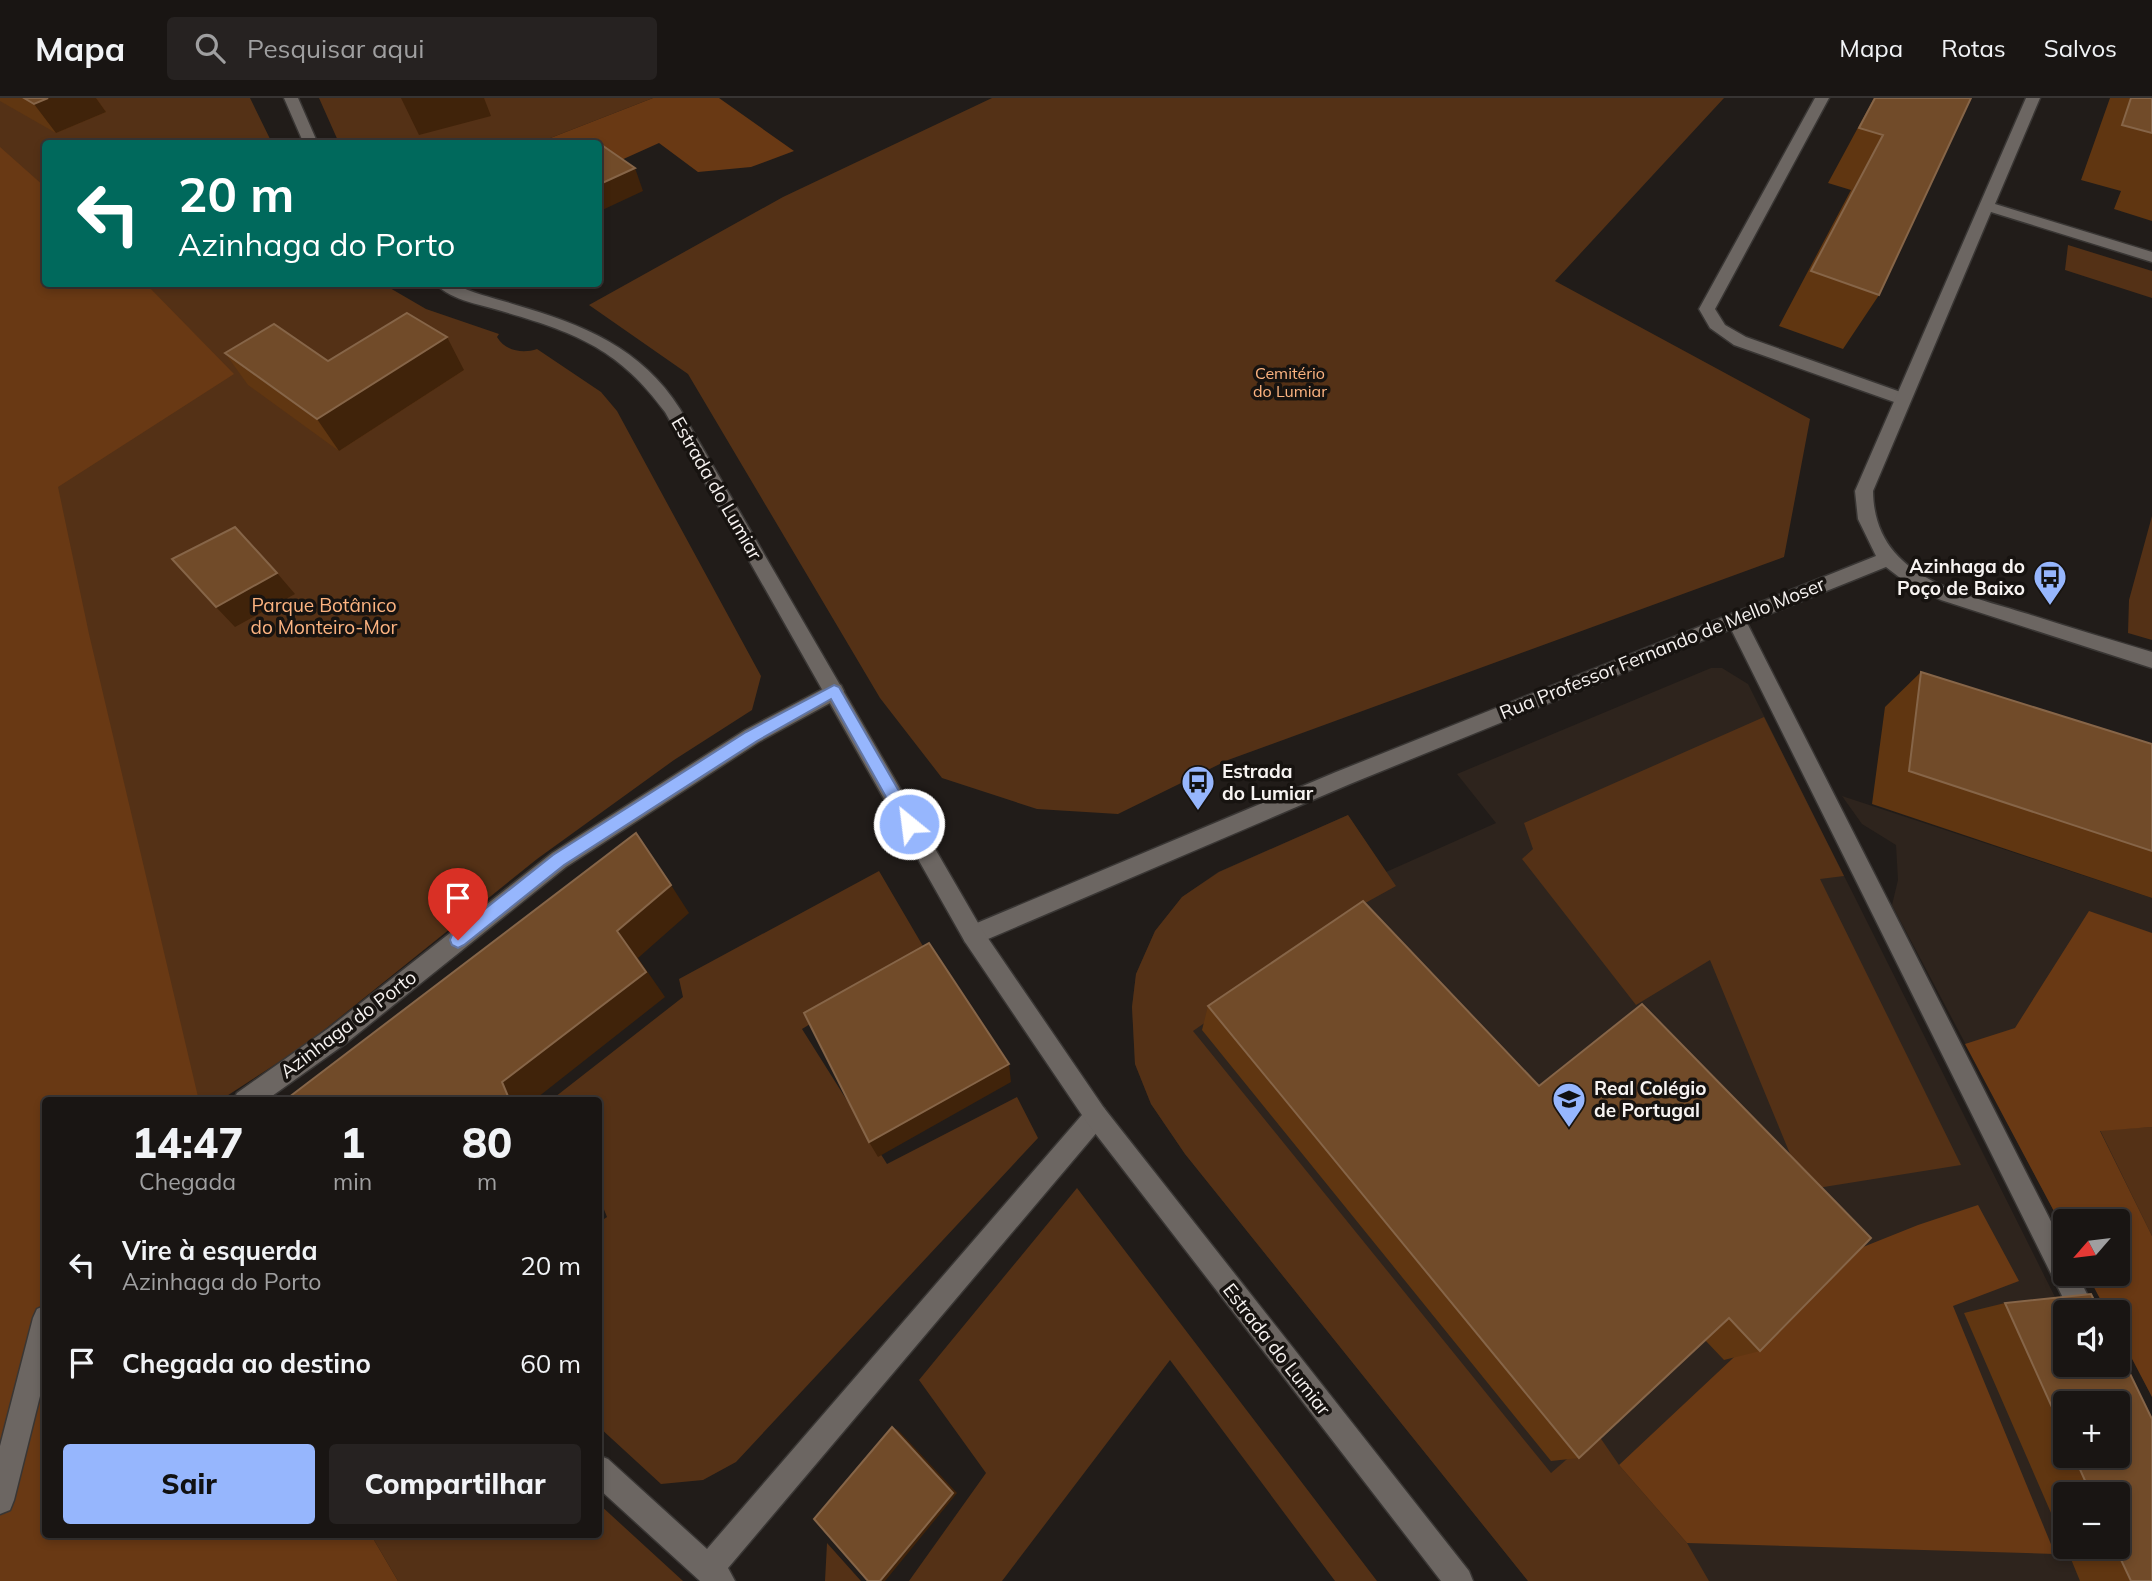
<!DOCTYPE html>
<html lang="pt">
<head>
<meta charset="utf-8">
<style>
  body { margin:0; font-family:Mulish,sans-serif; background:#262221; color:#f1f3f6; height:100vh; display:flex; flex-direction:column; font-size:26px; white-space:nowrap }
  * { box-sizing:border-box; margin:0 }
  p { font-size:23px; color:#9f9fa0 }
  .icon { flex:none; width:38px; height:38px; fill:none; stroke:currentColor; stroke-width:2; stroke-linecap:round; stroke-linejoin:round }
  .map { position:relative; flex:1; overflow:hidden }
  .drawer { position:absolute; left:42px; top:999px; width:560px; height:441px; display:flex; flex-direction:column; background:#191513; border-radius:7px; box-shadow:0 4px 10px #0003,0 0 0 2px #373433 }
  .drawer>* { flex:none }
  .guide { position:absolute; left:42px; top:42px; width:560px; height:147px; border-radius:7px; box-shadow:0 4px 10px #0003,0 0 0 2px #373433; background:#00695c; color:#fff; overflow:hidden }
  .needle { width:46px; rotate:242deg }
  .tools { position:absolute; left:2053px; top:1111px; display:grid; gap:14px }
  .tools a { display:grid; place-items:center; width:77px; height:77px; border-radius:7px; background:#191513; box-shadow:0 4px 10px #0003,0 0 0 2px #373433; font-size:35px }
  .pin { position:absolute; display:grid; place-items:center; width:60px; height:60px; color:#fff; margin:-72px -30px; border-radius:50% 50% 50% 0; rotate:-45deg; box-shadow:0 0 7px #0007 }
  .pin .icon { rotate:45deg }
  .me { position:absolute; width:77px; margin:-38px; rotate:331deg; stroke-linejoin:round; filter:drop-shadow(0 0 5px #0008) }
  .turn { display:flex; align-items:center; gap:24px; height:147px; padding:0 21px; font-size:32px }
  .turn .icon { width:91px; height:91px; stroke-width:2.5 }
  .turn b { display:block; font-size:49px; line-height:60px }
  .eta { display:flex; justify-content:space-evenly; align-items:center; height:119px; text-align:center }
  .eta b { font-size:42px; font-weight:800; line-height:49px }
  .action { display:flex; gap:14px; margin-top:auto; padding:14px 21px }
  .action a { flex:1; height:80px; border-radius:7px; background:#96b6fd; color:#111; font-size:28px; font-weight:800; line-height:80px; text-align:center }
  .action a+a { background:#262221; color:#f1f3f6 }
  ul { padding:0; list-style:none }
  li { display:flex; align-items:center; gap:21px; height:98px; padding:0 21px }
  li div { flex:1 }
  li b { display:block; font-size:26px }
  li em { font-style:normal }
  header { display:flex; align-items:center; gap:42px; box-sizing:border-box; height:98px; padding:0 35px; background:#191513; border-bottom:2px solid #373433 }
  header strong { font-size:33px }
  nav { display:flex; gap:38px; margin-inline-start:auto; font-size:24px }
  .search { width:490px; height:63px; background:#262221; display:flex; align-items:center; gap:18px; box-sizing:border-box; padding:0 24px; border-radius:7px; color:#9f9fa0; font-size:26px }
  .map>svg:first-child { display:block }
  .built { fill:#2e241d; fill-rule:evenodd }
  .green { fill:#543116 }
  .forest { fill:#693914 }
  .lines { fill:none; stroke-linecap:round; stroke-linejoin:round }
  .lane-casing { stroke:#393634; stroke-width:3 }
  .street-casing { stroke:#393634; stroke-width:3 }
  .secondary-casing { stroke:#393634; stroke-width:3 }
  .lane { fill:#6c6662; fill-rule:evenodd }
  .street { fill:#6c6662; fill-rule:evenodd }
  .secondary { fill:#6c6662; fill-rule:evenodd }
  .wall { fill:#603611; fill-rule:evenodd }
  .shaded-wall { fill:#40230a }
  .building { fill:#714b29; stroke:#866548; stroke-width:2 }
  .route { fill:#96b6fd; stroke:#6276a4; stroke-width:2 }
  .labels { text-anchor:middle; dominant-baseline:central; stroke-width:7; stroke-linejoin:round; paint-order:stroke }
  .far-park-label { font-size:16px; fill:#fcb380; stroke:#171310 }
  .street-label { font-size:19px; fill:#f7f3f1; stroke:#171310 }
  .poi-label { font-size:19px; font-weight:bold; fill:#f7f3f1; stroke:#171310; text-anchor:start }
  .park-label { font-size:19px; fill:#fcb380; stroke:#171310 }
</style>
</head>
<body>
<header>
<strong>Mapa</strong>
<div class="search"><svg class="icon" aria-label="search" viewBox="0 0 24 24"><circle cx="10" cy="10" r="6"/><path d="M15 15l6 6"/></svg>Pesquisar aqui</div>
<nav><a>Mapa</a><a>Rotas</a><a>Salvos</a></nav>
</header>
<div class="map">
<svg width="2152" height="1483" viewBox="0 0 2152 1483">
  <rect width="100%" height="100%" fill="#211c19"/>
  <path class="built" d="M1711,570h11l26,16 317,633v139h53l34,125h-624l-343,-427 -34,-50 -16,-40 -3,-57 4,-33 19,-43 27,-34 36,-25 130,-57 38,57 110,-49 -39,-49zM2065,1396h53v53h-53z
    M1842,698l310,102v499l-34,-65v-20h-11l-20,-38h31v-52h-53v10l-173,-327 6,-25 -2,-35 -34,-21z"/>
  <path class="green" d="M0,0h250l22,45 -226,1v140h337l43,25 73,25 -2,3c8,14 26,17 40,12l64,43 16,19 144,265 -9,34 -78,50 -137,99 -229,184 -89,58h-173l-46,293z
    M319,0h334l-118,46 -196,-1z
    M992,0h732l-169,183 255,138 -26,138 -556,203 -110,54 -81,-5 -95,-31 -62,-80 -192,-324 -99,-69 194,-108z
    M2068,147l84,26v27l-87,-28z
    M2152,418v124l-24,-7 1,-33z
    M1764,619l80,159 -24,3 141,286 -156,25 -95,-230 -74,45 -114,-146 11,-10 -9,-26z
    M1348,717l48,71 -65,36 9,13 -8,-1 -139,97 358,442 46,-40 22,32 68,78 22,38h-181l-343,-427 -34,-50 -16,-40 -3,-57 4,-33 19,-43 27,-34 37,-25z
    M879,773l48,82 -125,76 85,135 130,-67 21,41 -302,324 -33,18 -42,4 -62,-57 -1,-204 9,-6 -8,-20 -1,-96h-41l-2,-4 128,-100 -4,-18z
    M2152,1029v109l-52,-106z
    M1077,1090l300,393h-42l-165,-221 -168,221h-93l77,-108 -67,-93z
    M599,1406l84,77h-285l-27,-46h227z
    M827,1445l34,38h-36z"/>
  <path class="forest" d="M653,0h66l75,53 -43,16 -53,5 -39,-29 -60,27 -1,-26h-63z
    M0,49l45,40 1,97h100l88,90 -176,113 31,147 110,467h-153v434h325l27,46h-398z
    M2089,813l63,22v194l-52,4 52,105v161l-34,-65v-20h-11l-20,-38h31v-52h-53v10l-100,-188 50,-16z
    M1978,1107l41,76 -66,25 102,248 -368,-11 -68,-78 224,-210 75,-30z"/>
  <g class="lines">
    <defs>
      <path id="lane" d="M1815,0h14l-114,211 10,16 21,12 163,58 2,4 -2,4h-12l-163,-58 -24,-17 -11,-19z
        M834,585l7,2 3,6 -3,6 -82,45 -193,125 -221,177 -80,57h-32l4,-8 92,-65 223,-175 193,-123z
        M1096,1006l8,4 4,8 -4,8 -376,444 7,13h-35l-102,-93v-33l10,4 99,90 381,-441z
        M46,1207v67l-32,128 -4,10 -10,4v-68l33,-128 4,-9z"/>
      <path id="street" d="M2026,0h14l-45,106 157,48v10l-161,-50 -118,279c1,87 88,102 155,123 41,13 83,26 124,38v16l-211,-68 -29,-13 -26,-20 -139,56 318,626v25h12l19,38h-26l-339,-683 -381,155 -369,158 -8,3 -8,-3 -3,-7 3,-7 371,-156 540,-216 -18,-37 -3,-28z"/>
      <path id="secondary" d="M284,0h14l20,46h-14z
        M436,186h19c18,10 40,14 61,21 66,19 126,43 164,104l301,519 123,180 365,463 4,10h-32l-353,-457 -123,-182 -300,-530c-45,-62 -88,-79 -160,-100 -21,-7 -54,-11 -69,-28z"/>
    </defs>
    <use href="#lane" class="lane-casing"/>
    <use href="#street" class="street-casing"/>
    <use href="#secondary" class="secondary-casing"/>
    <use href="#lane" class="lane"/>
    <use href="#street" class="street"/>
    <use href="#secondary" class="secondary"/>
  </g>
  <path class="wall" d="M0,0h96l10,14 -50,21 -56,-32z
    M1874,0h97l-92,197 -36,54 -64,-23 72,-136 -23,-7z
    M2110,0h42v123l-38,-12 7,-18 -40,-11z
    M225,255l103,8 136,9 -125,81 -91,-66z
    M1921,574l231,72v154l-280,-94 13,-97z
    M1363,803l397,450 -36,9 -19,-20 -126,118 -28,3 -349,-431 6,-24z
    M2091,1196l9,18h-35v53h53v-16l34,70v162h-72l-14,-34h52v-53h-53v51l-101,-232 41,-10zM2065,1306h53v52h-53z"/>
  <path class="shaded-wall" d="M48,0h48l10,14 -50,21 -22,-29z
    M401,0h83l7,18 -72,19z
    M635,70l8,23 -45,21v-27z
    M447,239l17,33 -125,81 -22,-32z
    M277,475l18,21 -60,33 -19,-20z
    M671,787l18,28 -51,45 27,39 -132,104h-23l-8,-19 115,-151z
    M1009,966l2,18 -133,75 -9,-15z
    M892,1329l6,3 59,63 -72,88h-5z"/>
  <path class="building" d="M24,0h24l-14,6z
    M1875,0h96l-92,197 -68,-24 72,-136 -24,-7z
    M2131,0h21v35l-30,-8z
    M593,41l42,29 -37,17v-41h-15z
    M407,215l40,24 -130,82 -92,-66 49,-29 54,37z
    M235,429l42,46 -61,34 -44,-48z
    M1921,574l231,72v107l-243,-80z
    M636,735l35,52 -54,46 29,41 -144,110 8,19h-226z
    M1363,803l176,185 103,-82 229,234 -111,113 -31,-33 -150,140 -371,-452z
    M929,845l80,121 -140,78 -65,-129z
    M2091,1196l9,18h-35v53h53v-16l34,70v162h-21l-16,-34h3v-53h-27l-17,-38h44v-52h-53v32l-60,-133z
    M892,1329l61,66 -73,88h-12l-54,-62z"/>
  <path class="route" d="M834,587l5,2 76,132 2,5 -2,5h-11l-73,-130 -74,42 -193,124 -100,80 -6,3 -6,-3 -2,-5 2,-5 101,-80 193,-123z"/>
  <defs>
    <symbol id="bus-pin" viewBox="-11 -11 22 30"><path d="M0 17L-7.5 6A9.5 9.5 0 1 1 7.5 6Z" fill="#96b6fd" stroke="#171310"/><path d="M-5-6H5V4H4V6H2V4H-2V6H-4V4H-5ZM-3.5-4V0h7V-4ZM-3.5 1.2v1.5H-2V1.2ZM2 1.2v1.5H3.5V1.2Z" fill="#111"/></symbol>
    <symbol id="school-pin" viewBox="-11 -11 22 30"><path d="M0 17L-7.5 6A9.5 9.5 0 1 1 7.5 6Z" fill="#96b6fd" stroke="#171310"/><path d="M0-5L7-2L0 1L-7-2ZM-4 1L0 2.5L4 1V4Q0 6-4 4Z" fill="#111"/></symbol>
  </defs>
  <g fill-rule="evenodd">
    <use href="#bus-pin" x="2031" y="460" width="38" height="52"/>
    <use href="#bus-pin" x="1179" y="665" width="38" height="52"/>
    <use href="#school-pin" x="1550" y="982" width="38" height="52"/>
  </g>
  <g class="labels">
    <g class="far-park-label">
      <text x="1290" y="275">Cemitério<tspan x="1290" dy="18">do Lumiar</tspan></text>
    </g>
    <g class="street-label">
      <text transform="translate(717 390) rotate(60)">Estrada do Lumiar</text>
      <text transform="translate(1662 550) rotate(-22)">Rua Professor Fernando de Mello Moser</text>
      <text transform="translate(348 926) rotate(-37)">Azinhaga do Porto</text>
      <text transform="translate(1277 1251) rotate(52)">Estrada do Lumiar</text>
    </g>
    <g class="poi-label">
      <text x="2025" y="468" text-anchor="end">Azinhaga do<tspan x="2025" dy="22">Poço de Baixo</tspan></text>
      <text x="1222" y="673">Estrada<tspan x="1222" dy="22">do Lumiar</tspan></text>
      <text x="1594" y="990">Real Colégio<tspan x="1594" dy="22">de Portugal</tspan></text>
    </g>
    <g class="park-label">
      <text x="324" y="507">Parque Botânico<tspan x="324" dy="22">do Monteiro-Mor</tspan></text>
    </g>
  </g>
</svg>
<div class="tools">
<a><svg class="needle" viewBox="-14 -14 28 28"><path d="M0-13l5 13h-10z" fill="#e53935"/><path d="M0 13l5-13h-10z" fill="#9f9fa0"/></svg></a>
<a><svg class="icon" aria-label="sound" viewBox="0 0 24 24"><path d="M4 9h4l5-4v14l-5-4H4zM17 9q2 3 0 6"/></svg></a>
<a>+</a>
<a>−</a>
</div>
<div class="pin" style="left:458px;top:842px;background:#d93025"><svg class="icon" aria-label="arrive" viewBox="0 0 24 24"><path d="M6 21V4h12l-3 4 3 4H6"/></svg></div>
<svg class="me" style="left:909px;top:726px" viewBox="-20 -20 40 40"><circle r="17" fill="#96b6fd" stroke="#fff" stroke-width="3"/><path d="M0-11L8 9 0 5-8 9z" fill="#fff"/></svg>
<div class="guide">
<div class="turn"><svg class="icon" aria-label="left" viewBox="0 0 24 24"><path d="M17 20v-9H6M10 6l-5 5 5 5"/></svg><div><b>20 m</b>Azinhaga do Porto</div></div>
</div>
<section class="drawer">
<div class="eta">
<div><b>14:47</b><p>Chegada</p></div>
<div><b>1</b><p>min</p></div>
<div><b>80</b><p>m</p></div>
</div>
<ul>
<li><svg class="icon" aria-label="left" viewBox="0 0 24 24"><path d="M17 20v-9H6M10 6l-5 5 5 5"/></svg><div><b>Vire à esquerda</b><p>Azinhaga do Porto</p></div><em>20 m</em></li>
<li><svg class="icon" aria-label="arrive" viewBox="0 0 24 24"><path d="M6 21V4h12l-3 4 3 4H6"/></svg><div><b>Chegada ao destino</b></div><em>60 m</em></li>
</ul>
<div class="action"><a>Sair</a><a>Compartilhar</a></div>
</section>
</div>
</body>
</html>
